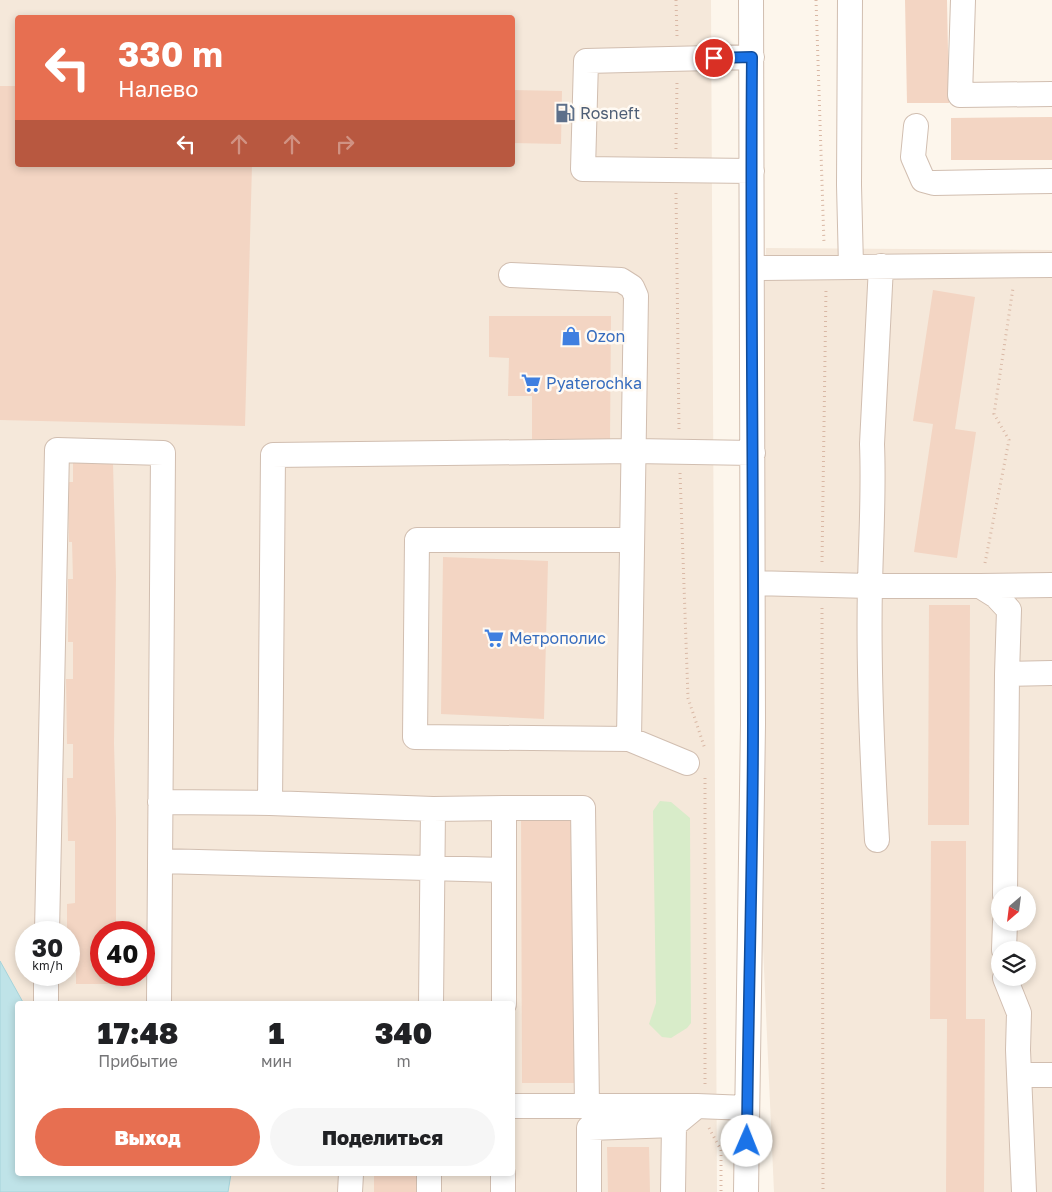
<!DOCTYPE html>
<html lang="ru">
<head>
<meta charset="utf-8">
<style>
  body { margin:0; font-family:"Golos Text",sans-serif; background:#f6f6f6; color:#202124; height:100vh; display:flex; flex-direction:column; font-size:19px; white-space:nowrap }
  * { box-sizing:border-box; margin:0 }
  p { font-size:16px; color:#757577 }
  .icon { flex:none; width:28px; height:28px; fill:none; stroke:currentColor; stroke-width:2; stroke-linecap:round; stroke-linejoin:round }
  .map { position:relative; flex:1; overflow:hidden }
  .panel { position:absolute; left:15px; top:1001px; width:500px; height:175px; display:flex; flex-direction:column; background:#fff; border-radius:5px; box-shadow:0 2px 8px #0003 }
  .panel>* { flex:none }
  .top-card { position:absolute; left:15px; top:15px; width:500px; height:152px; border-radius:5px; box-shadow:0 2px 8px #0003; background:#e76f51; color:#fff; overflow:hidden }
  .needle { width:32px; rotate:208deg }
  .fabs { position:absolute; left:991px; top:886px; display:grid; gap:10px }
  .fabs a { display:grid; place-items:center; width:45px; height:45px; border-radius:50%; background:#fff; box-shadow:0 2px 8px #0003; font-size:25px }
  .speed { position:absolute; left:15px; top:921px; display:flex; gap:10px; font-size:25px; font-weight:700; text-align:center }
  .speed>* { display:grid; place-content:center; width:65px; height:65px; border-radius:50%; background:#fff; box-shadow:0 2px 8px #0003; line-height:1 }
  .speed small { font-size:12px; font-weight:400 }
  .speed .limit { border:8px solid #d22; background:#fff; color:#111 }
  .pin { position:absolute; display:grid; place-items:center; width:42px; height:42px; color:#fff; margin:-21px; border:2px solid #fff; border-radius:50%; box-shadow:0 1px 5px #0007 }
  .me { position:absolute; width:55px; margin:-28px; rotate:1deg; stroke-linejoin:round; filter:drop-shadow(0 0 4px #0008) }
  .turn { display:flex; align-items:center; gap:18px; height:105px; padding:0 20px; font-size:22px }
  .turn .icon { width:65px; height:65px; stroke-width:2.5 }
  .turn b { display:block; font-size:35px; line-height:42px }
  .lanes { display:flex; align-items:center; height:48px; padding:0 20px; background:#0003; justify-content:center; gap:25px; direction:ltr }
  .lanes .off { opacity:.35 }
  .eta { display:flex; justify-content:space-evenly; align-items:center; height:85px; text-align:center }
  .eta b { font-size:30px; font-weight:800; line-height:35px }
  .button { display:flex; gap:10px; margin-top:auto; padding:10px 20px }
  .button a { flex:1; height:58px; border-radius:30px; background:#e76f51; color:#fff; font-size:20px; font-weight:800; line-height:58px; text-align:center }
  .button a+a { background:#f6f6f6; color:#202124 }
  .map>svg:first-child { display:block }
  .residential { fill:#f5e8da; fill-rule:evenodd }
  .green { fill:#d8ecc9 }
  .water { fill:#bfe3e8; stroke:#a5d3da }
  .building { fill:#f3d5c3 }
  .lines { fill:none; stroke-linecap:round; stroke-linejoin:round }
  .minor-casing { stroke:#d1beb0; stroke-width:26 }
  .path { stroke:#d9b8a5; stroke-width:3; stroke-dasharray:1 4; stroke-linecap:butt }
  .minor { stroke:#fff; stroke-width:24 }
  .route-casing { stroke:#114b97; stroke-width:12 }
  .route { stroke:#1a73e8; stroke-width:9 }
  .labels { text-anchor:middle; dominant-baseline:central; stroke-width:5; stroke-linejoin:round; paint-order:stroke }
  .service-label { font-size:16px; fill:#4e5e75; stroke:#fffaf3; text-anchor:start }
  .shop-label { font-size:16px; fill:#366cbe; stroke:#fffaf3; text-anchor:start }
</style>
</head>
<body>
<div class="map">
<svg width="1052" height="1192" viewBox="0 0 1052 1192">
  <rect width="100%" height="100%" fill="#fdf6ec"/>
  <path class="residential" d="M0,0h711l6,1192h-717zM18,18h494v147h-494zM26,932h43v43h-43zM101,932h43v43h-43zM18,1004h494v170h-494z
    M766,248l286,2v942h-278l-21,-468zM1000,895h28v27h-28zM1000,950h28v28h-28z"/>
  <path class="green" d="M660,801l11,1 19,16 1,205 -4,5 -16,10 -9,-1 -13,-13 7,-21 -3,-192z"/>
  <path class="water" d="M0,961l24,43h-6v170h213l-3,18h-228z"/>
  <path class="building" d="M905,0h42l2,103h-42z
    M0,86h18v79h234l-7,261 -245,-6z
    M512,90l50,1 -1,53 -49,-1z
    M1052,117v43h-101v-42z
    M933,290l42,7 -20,132 21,3 -19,126 -43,-6 19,-128 -20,-3z
    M489,316h122l-1,124 -78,-1v-43h-24l1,-38 -20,-1z
    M73,463h40l3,113 -2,167 2,76v113h-15v43h16v9h-41v-42l-7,-1v-9h-2v-28l8,-1v-62h-7l-1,-63h6v-34h-6l-1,-65h7v-37h-5v-63h5l-1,-37h-3l-1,-60h5z
    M443,557l105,4 -4,158 -103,-5z
    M929,605h41l-1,220h-41z
    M572,809l2,274h-52l-1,-273z
    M931,841h35v178h19l-1,173h-38l1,-173h-17z
    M607,1147h42l1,45h-42z
    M374,1174h46l-1,18h-45z"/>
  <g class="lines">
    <defs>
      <path id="minor" d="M850,0l-1,185 2,81
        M963,0l-3,95 92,-1
        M752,57l-166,4 -3,108 169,2
        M916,126l-3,31 10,23 11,3 118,-2
        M752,268l300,-3
        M511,275l110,5 11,7 4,9 -7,443
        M632,540h-215l-2,197 214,2 58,24
        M753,583l117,3h110l16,10 13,14 -2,64 45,-1
        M980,586l72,-1
        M160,802l110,1 3,-348 361,-4 119,2
        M270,803l163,6
        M877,840c-5,-85 -9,-170 -7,-255 1,-47 4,-94 2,-141l9,-178
        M160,861l344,9
        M1005,895l2,-221
        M47,932l10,-482 106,3 -4,551
        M1004,950l1,-28
        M1005,978l14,35 -1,37 6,142
        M46,1004v-29
        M431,1004l2,-195 71,-1
        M504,1004v-196h79l4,298
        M1019,1075h33
        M512,1106h185
        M350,1192l1,-18
        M429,1192v-18
        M503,1192v-18
        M589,1192v-64l85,-3 23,-19 50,2
        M673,1192l1,-67
        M746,1192l7,-468 -2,-724"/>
    </defs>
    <use href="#minor" class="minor-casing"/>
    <path class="path" d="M676,0l1,37
      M816,0l8,244
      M676,149l1,-68
      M676,193l3,236
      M680,473l8,225 17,51
      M822,562l4,-274
      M985,563l24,-123 -15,-26 19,-126
      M822,608l1,584
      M705,1084v-306
      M709,1128l12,22v42"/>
    <use href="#minor" class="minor"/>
  </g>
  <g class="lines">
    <defs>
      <path id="route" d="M714,58l38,-1c-2,221 2,443 1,665 0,140 -5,279 -6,419"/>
    </defs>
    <use href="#route" class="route-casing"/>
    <use href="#route" class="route"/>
  </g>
  <defs>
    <symbol id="fuel-bare" viewBox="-9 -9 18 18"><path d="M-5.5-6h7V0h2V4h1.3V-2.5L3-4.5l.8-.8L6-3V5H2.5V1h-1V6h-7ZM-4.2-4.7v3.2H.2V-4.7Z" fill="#5c6f8a" stroke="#fffaf3" stroke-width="2.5" paint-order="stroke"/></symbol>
    <symbol id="shop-bare" viewBox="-9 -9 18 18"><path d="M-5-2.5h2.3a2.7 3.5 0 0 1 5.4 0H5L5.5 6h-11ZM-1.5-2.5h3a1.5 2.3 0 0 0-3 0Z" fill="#3f7fe0" stroke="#fffaf3" stroke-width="2.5" paint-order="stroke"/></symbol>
    <symbol id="supermarket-bare" viewBox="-9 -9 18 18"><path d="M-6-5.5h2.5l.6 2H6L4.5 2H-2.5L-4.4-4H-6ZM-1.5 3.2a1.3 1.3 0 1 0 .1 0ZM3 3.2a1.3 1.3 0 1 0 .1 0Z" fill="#3f7fe0" stroke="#fffaf3" stroke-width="2.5" paint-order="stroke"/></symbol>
  </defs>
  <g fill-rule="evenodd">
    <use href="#fuel-bare" x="551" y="99" width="28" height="28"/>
    <use href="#shop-bare" x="557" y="322" width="28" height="28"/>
    <use href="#supermarket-bare" x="517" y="369" width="28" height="28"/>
    <use href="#supermarket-bare" x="480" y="624" width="28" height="28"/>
  </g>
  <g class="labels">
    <g class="service-label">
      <text x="580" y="113">Rosneft</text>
    </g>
    <g class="shop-label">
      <text x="586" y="336">Ozon</text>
      <text x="546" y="383">Pyaterochka</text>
      <text x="509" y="638">Метрополис</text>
    </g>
  </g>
</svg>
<div class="fabs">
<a><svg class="needle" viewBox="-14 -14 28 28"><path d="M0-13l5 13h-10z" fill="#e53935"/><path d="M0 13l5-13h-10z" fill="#757577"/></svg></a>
<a><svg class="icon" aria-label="layers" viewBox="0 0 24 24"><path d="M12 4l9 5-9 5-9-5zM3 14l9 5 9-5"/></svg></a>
</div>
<div class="speed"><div>30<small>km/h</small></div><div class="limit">40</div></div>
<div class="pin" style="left:714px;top:58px;background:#d93025"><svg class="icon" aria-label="arrive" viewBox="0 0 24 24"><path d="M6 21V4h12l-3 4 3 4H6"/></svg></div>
<svg class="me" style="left:747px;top:1141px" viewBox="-20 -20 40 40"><circle r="19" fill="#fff"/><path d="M0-13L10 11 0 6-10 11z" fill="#1a73e8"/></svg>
<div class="top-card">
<div class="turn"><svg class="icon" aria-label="left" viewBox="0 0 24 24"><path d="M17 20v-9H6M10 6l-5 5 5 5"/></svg><div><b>330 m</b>Налево</div></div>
<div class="lanes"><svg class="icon" aria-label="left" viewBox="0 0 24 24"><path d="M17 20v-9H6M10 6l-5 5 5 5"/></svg><svg class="icon off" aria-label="ahead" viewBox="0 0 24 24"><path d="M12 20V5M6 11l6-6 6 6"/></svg><svg class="icon off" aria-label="ahead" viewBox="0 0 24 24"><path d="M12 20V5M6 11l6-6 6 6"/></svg><svg class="icon off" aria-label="right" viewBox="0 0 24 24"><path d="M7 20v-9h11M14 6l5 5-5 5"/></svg></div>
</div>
<section class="panel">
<div class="eta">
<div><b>17:48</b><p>Прибытие</p></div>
<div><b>1</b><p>мин</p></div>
<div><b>340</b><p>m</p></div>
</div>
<div class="button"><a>Выход</a><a>Поделиться</a></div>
</section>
</div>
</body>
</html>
